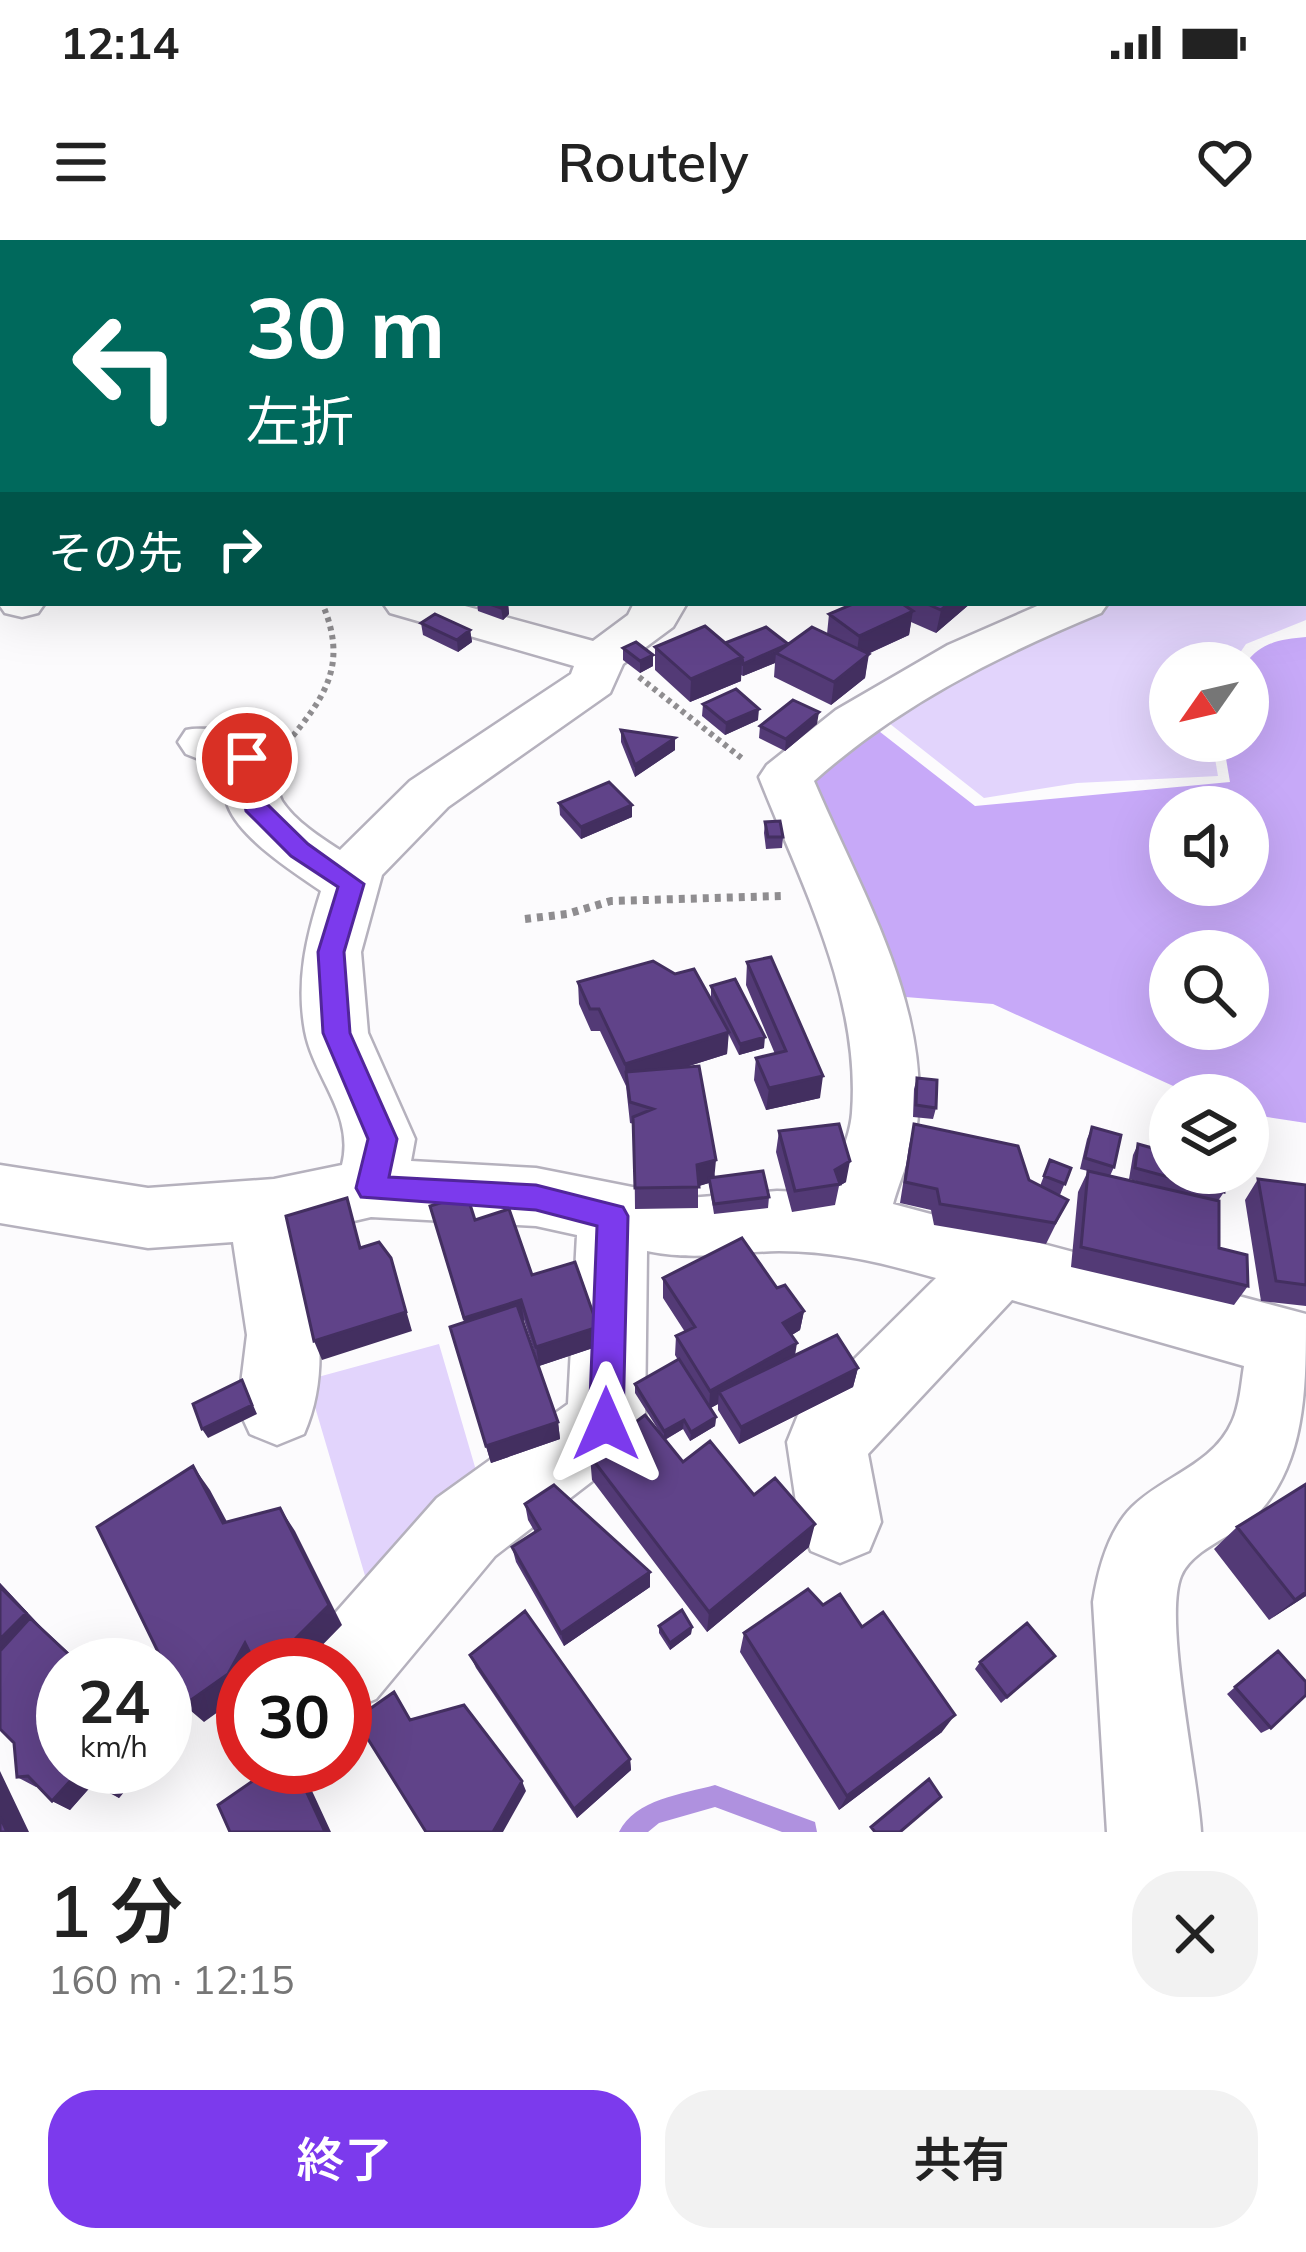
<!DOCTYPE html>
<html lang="ja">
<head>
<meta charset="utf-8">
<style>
  body { margin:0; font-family:Mulish,"Noto Sans JP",sans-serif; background:#f2f2f2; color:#222; height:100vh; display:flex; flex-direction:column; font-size:45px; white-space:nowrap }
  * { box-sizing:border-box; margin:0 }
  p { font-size:39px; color:#767676 }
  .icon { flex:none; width:66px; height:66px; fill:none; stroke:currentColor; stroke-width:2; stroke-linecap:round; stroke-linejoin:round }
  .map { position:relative; height:1592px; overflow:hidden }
  .drawer { display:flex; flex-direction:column; background:#fff; flex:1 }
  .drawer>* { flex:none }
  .guide { position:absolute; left:0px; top:0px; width:1308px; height:366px; box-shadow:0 12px 48px #0002; background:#00695c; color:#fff; overflow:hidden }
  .needle { width:78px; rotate:236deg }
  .controls { position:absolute; left:1149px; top:402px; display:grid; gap:24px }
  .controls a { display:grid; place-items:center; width:120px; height:120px; border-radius:50%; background:#fff; box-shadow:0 12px 48px #0002; font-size:60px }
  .speed { position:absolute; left:36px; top:1398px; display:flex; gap:24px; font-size:60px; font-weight:700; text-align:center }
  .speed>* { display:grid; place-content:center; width:156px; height:156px; border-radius:50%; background:#fff; box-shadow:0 12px 48px #0002; line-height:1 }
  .speed small { font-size:30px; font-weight:400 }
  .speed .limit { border:18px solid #d22; background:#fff; color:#111 }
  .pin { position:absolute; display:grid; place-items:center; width:102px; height:102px; color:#fff; margin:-51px; border:6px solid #fff; border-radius:50%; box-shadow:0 3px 12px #0007 }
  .me { position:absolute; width:132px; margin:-66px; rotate:0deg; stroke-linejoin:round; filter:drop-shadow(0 0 9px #0008) }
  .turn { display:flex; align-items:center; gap:42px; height:252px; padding:0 48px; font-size:54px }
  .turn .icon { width:156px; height:156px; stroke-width:2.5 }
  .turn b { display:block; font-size:84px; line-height:102px }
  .then { display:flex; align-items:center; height:114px; padding:0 48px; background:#0003; gap:24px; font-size:45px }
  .round { display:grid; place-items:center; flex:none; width:126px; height:126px; border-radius:48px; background:#f2f2f2 }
  .overview { display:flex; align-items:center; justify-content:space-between; height:204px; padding:0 48px }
  h1 { font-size:72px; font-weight:600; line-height:90px }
  .primary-button { display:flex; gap:24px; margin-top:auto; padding:24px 48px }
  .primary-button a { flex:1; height:138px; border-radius:48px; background:#7c3aed; color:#fff; font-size:48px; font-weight:600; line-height:138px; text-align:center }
  .primary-button a+a { background:#f2f2f2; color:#222 }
  .status { display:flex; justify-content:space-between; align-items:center; height:84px; padding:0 60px; background:#fff; direction:ltr }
  .status svg { height:33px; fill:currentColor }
  header { display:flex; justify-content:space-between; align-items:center; height:156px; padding:0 48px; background:#fff; font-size:54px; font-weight:600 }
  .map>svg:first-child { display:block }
  .green { fill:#e2d4fc }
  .forest { fill:#c7a9f8; fill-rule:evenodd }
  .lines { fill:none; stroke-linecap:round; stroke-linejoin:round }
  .stream { fill:#af91df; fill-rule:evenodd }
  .minor-casing { stroke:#b5b1bd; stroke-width:5 }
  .major-casing { stroke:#b5b1bd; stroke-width:4 }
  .path-far1 { stroke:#8f8d90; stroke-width:6; stroke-dasharray:4.5 4.5; stroke-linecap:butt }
  .path { stroke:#8f8d90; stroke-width:8; stroke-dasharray:6 6; stroke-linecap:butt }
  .minor { fill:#fff; fill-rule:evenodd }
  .major { fill:#fff; fill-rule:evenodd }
  .wall { fill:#533a76 }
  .shaded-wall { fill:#432f60 }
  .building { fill:#604389; stroke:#432f60; stroke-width:3 }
  .route { fill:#7c3aed; stroke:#51269a; stroke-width:3 }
</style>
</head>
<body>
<div class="status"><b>12:14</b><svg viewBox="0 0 49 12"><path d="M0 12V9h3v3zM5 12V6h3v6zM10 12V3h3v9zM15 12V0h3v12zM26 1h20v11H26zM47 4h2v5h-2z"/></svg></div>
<header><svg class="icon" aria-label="menu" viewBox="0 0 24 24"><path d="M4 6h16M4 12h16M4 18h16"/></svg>Routely<svg class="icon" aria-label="heart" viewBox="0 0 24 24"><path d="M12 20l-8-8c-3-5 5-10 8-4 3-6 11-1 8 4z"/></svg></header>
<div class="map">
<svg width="1306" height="1592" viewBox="0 0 1306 1592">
  <rect width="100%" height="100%" fill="#fcfbfd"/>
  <path class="green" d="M1306,169v211l-60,24 -13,19h-63v78h42l6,35 -141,7 -93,15 -104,-82 219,-113h206z
    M439,1104l41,140 -109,112 -64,-216z"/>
  <path class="forest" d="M1306,397v486l-58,-9v-19h-55l-200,-91 -100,-8 -96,-209 78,-59 100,78 255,-24 -7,-41h25l-2,-78c15,-21 36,-24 60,-26zM1170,567h78v78h-78zM1170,711h78v78h-78z"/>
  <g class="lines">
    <path class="stream" d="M715,1545l100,37 2,10h-35l-67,-25 -56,16 -11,9h-29c16,-33 64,-38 96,-47z"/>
    <defs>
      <path id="minor" d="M514,0h43l2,3h-43z
        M0,53l3,1v22l-3,-1z
        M0,108l3,1v22l-3,-1z
        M1305,147h1v24h-1z
        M3,262v27l-3,1v-27z
        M3,355v8h42l-7,10 -16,4 -17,-4 -5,-7z
        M383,363h71l139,38 35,-26 6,-12h53l-14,24 -50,37 -13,29 -162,114 -66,68 -21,77 7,81 47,106 -4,22 125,7 152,30 89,-7 50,2c8,-25 23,-54 25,-80 9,-117 -51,-229 -93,-336l8,-12 69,-55 112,-65 96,-42h64l-7,10c-104,43 -202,92 -287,168 44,104 113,218 104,334 -2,29 -17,61 -25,89l413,110c0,79 0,159 -60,211 -20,13 -55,27 -65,51 -18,43 17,200 20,256h-94l-14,-230c5,-32 15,-71 39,-95 31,-31 81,-42 100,-85 8,-17 9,-38 12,-56l-232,-66 -144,154 13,68 -12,29 -29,12 -29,-12 -12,-29 -12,-80 11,-27 138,-137c-53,-15 -101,-27 -157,-27 -49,1 -83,10 -132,0l-2,172 -11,26 -139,107 -119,143 -31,13v-47h-42l11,-28 123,-139 131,-94 9,-169 -41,-9 -165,-9 -69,16c13,67 31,135 2,201l-27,11 -27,-11 -12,-26 9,-73 -14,-93 -85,6 -148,-25v-58l148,23 126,-9 68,-14c13,-51 -28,-86 -37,-134 -9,-50 1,-93 16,-140 -28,-19 -81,-53 -93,-85 -4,-11 -4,-26 -6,-38l-36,-14 -8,-12 8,-12c20,-5 76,4 86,25 6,14 3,34 10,46 13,20 39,37 58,49l70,-69 161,-107 3,-8 -184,-53z"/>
      <path id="major" d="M3,93v24l-3,1v-24z"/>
    </defs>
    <use href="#minor" class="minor-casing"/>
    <use href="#major" class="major-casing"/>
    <path class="path-far1" d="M639,437l105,83
      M287,503c40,-48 61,-80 35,-140"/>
    <path class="path" d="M525,679l42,-5 44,-13 170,-5"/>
    <use href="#minor" class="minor"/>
    <use href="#major" class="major"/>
  </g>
  <path class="wall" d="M71,0h58l1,2 -49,1z
    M224,0h66l1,3h-109z
    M584,0h112l-5,3h-107z
    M477,363h31l1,11 -6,6 -25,-9z
    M855,363h116l-35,30 -25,-11 -2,13 -41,19 -3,24 -34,27 -57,-28 1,-14 -32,13 -2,-1v6l-51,21 -35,-32v-23l70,-4 63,1 39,-10 2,-20z
    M421,383l49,7 2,12 -14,10 -35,-17z
    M623,408l30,18 -13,7 -17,-13z
    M703,464l55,16 -33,15 -23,-19z
    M817,484l-32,27 -26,-13 1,-12z
    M621,490l54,20 -40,27 -14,-35z
    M559,563l73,14 -51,22 -21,-24z
    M765,582l18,15 -1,11 -16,1 -2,-16z
    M747,722l73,136 -54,12 -12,-30 2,-22 19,-4 -29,-69z
    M578,742l143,36 -10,-20v-12l53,62 -25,7 -11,-22 -1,21 -41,13 29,110 54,20 -1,11 -54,6 -5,-31 -11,3v22l-63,1 -1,-85 -4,-1 -4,-37 -26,-55h-9l-12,-27z
    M917,838l19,30 -3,11 -20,-2 1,-28z
    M914,884l126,62 10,-26 21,8 -11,27 -10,-4 18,9 -22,44 -112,-19 -3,-15 -31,-7 9,-57z
    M1092,887l22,40 -4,9 54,13 -35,-10 4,-24 5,-11 86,48 -6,9 1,47 29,38 -14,19 -163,-38 7,-75 10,-21 -8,-2 7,-30z
    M779,891l67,51 -7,4 -4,19 -43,7 -16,-60z
    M1258,939l48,6v121l-45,-5 -16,-101z
    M430,966l45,14 124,126 -60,20 -15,-46h-1l35,102 2,17 -69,24 -41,-136 14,-5z
    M663,1038l114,10 27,23 -4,19 -8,5 3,20 63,13 -5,19 -114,57 -21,-34v-6l-8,4 6,9 -1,9 -25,15 -7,-12 -18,11 18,22 71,33 55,52 -102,85 -115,-152 -2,-24 71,-22 -26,-41v-9l43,-24 -3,-5 1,-19 9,-4 -22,-34z
    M1306,1244v112l-37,24 -55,-71 23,-22z
    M525,1264l125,68v15l-86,59 -48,-84 -4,-15 23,-15 -7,-12z
    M0,1343l42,45 40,37h-19v102h82l-26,31 -24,-16 -25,28 -18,-9 -13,-14h-3l-19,-10 -3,-34 -14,-14z
    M823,1365l119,127 -103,78 -99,-158 4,-19z
    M659,1386l33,1 -1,7 -21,16 -11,-17z
    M470,1415l160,104 1,11 -54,48 -101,-150z
    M1055,1416l-54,47 -26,-34 5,-7z
    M1269,1418l2,70 -10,5 -34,-39z"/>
  <path class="shaded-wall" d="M105,0h24l1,2 -24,1z
    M268,0h22l1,3h-22z
    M674,0h22l-5,3h-21z
    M508,363l1,11 -6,6 -2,-12z
    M949,363h22l-35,30 5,-23z
    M913,371l-4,24 -53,24 3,-23z
    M470,390l2,12 -14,10 -1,-12z
    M789,406l-13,7 -1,10 -32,13v-12z
    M869,414l-4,24 -34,27 3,-23z
    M653,415v11l-13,7v-12z
    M742,417l-1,24 -51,21 1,-23z
    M759,469l-1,11 -33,15 1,-12z
    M819,472l-2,12 -32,27 1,-12z
    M675,498v12l-40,27v-12z
    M632,565v12l-51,22v-12z
    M729,792l-2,22 -99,31 -2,-13v14l-1,-22z
    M765,797l-1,11 -25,7 1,-11z
    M823,836l-3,22 -54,12 3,-22z
    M716,920l-2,21 -5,-3v5l-13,4 1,-22z
    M850,921l-4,21 -7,4 -4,-16z
    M391,1018l21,73 -90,29 -8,-19z
    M521,1060l3,20 -55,18 -5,-20z
    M804,1071l-4,19 -20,12 3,-19z
    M598,1087l1,19 -60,20 -3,-19z
    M797,1103l-3,19 -75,30 -1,12 -9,5 1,-18z
    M858,1128l-5,19 -114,57 2,-17z
    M242,1140l15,34 -49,24 -6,-9z
    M716,1177l-1,9 -25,15 1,-9z
    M684,1180l-1,9 -19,11v-9z
    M558,1182l2,17 -69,24 -5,-17z
    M193,1226l17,24 30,56 -17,-23z
    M280,1268l15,23 47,94 -39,40h-34z
    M815,1284l-6,23 -102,85 2,-20z
    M650,1332v15l-86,59 -3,-13z
    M0,1343l42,45 40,37 -82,6z
    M1306,1352v4l-37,24 26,-20z
    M692,1387l-1,7 -21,16v-7z
    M245,1403l15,22h-17v29l-39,28 -20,-17z
    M955,1475l-13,17 -103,78 8,-14z
    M630,1519l1,11 -54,48 -3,-9z
    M121,1527h24l-26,31 -17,-9z
    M295,1527h6l30,65h-6z
    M82,1528l16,10 -28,32 -18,-9z
    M0,1531l29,61h-22l-7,-15z
    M522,1541l4,10 -23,41h-10z"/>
  <path class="building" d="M187,0h33l12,3h-50z
    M298,0h23l11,3h-40z
    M626,0h48l-4,3h-30z
    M487,363h20l-6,5z
    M855,363h46l12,8 -54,25 -30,-22z
    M925,363h24l-8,7z
    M435,374l35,16 -13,10 -36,-17z
    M705,386l37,31 -51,22 -36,-32z
    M766,387l22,17 -45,20 -1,-7 -17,-14z
    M812,387l57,27 -35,28 -58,-29z
    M636,402l17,13 -13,6 -17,-13z
    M736,449l23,20 -33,14 -23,-19z
    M793,460l26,12 -33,27 -26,-13z
    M621,490l54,8 -40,27z
    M609,542l23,23 -51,22 -22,-24z
    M780,581l3,16h-15l-3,-15z
    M771,717l52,119 -54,12 -13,-30 30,-7 -39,-89z
    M653,721l22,13 19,-5 35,63 -104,32 -26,-55h-9l-12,-27z
    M735,739l30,58 -25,7 -29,-58z
    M699,826l17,94 -19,5 2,22 -64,1 -2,-71 20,-8 -23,-7 -4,-30z
    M917,838l20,2 -1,28 -20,-3z
    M839,884l11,37 -15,9 5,14 -45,7 -16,-60z
    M914,884l104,22 11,34 39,20 -13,23 -115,-19 -3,-15 -32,-7z
    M1092,887l29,8 -7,32 -29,-9z
    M1138,904l32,9v20h55l-1,19 -89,-24z
    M1050,920l21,8 -6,16 -21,-8z
    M763,931l6,26 -55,7 -5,-26z
    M1088,931l131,30v47l28,7 1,31 -167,-39z
    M1258,939l48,6v100l-30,-4z
    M467,955l8,25 34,-11 23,66 43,-13 23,65 -62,20 -15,-47 -57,18 -34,-112z
    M347,958l13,50 19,-6 12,16 15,54 -92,29 -28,-125z
    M742,998l35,50 8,-3 19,26 -21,12 14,20 -87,48 -34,-55 19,-9 -32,-49z
    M517,1065l41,117 -72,24 -36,-119z
    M837,1095l21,33 -117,59 -22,-35z
    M679,1119l37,58 -25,15 -7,-12 -20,11 -29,-47z
    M242,1140l10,25 -50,24 -9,-25z
    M645,1175l38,47 27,-21 44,54 21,-17 40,46 -106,88 -119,-156z
    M193,1226l30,57 57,-15 49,97 -60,60h-13l-11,-22 -17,31 -44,31 -87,-178z
    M1306,1244v108l-11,8 -58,-73z
    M554,1245l96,87 -89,61 -49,-86 28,-18 -15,-25z
    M0,1347l26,26 -26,26z
    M808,1349l15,16 17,-11 22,33 21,-15 72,103 -108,81 -103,-163z
    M682,1370l10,17 -22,16 -11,-17z
    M525,1371l105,148 -56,50 -104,-154z
    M30,1378l50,47h-17v102h58l-19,22 -20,-21 -30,33 -24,-25 -11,1 -3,-34 -14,-14v-78z
    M1027,1383l28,33 -48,41 -27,-35z
    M1278,1411l28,31v13l-35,33 -36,-41z
    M394,1452l16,28 54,-15 58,76 -29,51h-67l-60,-96 -2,-23z
    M273,1527h22l30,65h-95l-12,-27z
    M929,1539l12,18 -41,35h-25l-4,-5z
    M0,1577l7,15h-7z"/>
  <path class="route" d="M247,511l12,7 7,45 42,41 56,40 -20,68 6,81 47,106 -8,38 147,8 87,22 5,9 -5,208 -5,11 -12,5 -12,-5 -5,-11 8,-198 -61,-16 -175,-13 -5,-9 12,-49 -45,-106 -5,-81 20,-65 -47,-31 -45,-45 -10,-53z"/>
</svg>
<div class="controls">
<a><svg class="needle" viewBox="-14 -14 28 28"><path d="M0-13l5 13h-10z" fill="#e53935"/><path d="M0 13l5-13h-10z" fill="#767676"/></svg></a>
<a><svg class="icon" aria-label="sound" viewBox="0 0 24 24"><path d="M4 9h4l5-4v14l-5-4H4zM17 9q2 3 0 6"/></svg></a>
<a><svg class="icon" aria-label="search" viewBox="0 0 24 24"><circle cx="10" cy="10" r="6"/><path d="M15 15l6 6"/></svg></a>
<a><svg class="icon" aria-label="layers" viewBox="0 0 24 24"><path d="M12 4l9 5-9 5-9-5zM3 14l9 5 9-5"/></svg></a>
</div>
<div class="speed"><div>24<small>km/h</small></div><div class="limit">30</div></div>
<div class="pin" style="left:247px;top:518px;background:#d93025"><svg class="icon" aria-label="arrive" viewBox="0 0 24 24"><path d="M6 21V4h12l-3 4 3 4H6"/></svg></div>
<svg class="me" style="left:606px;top:1184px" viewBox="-20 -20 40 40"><path d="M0-17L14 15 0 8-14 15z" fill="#7c3aed" stroke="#fff" stroke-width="4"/></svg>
<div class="guide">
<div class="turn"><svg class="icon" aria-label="left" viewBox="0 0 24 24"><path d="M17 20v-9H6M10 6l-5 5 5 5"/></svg><div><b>30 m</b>左折</div></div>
<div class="then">その先<svg class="icon" aria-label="right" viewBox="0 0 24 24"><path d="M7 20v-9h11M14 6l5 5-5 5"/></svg></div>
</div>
</div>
<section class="drawer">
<div class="overview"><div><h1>1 分</h1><p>160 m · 12:15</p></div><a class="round"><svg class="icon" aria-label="close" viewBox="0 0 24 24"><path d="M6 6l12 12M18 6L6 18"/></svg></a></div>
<div class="primary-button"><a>終了</a><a>共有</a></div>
</section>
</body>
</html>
